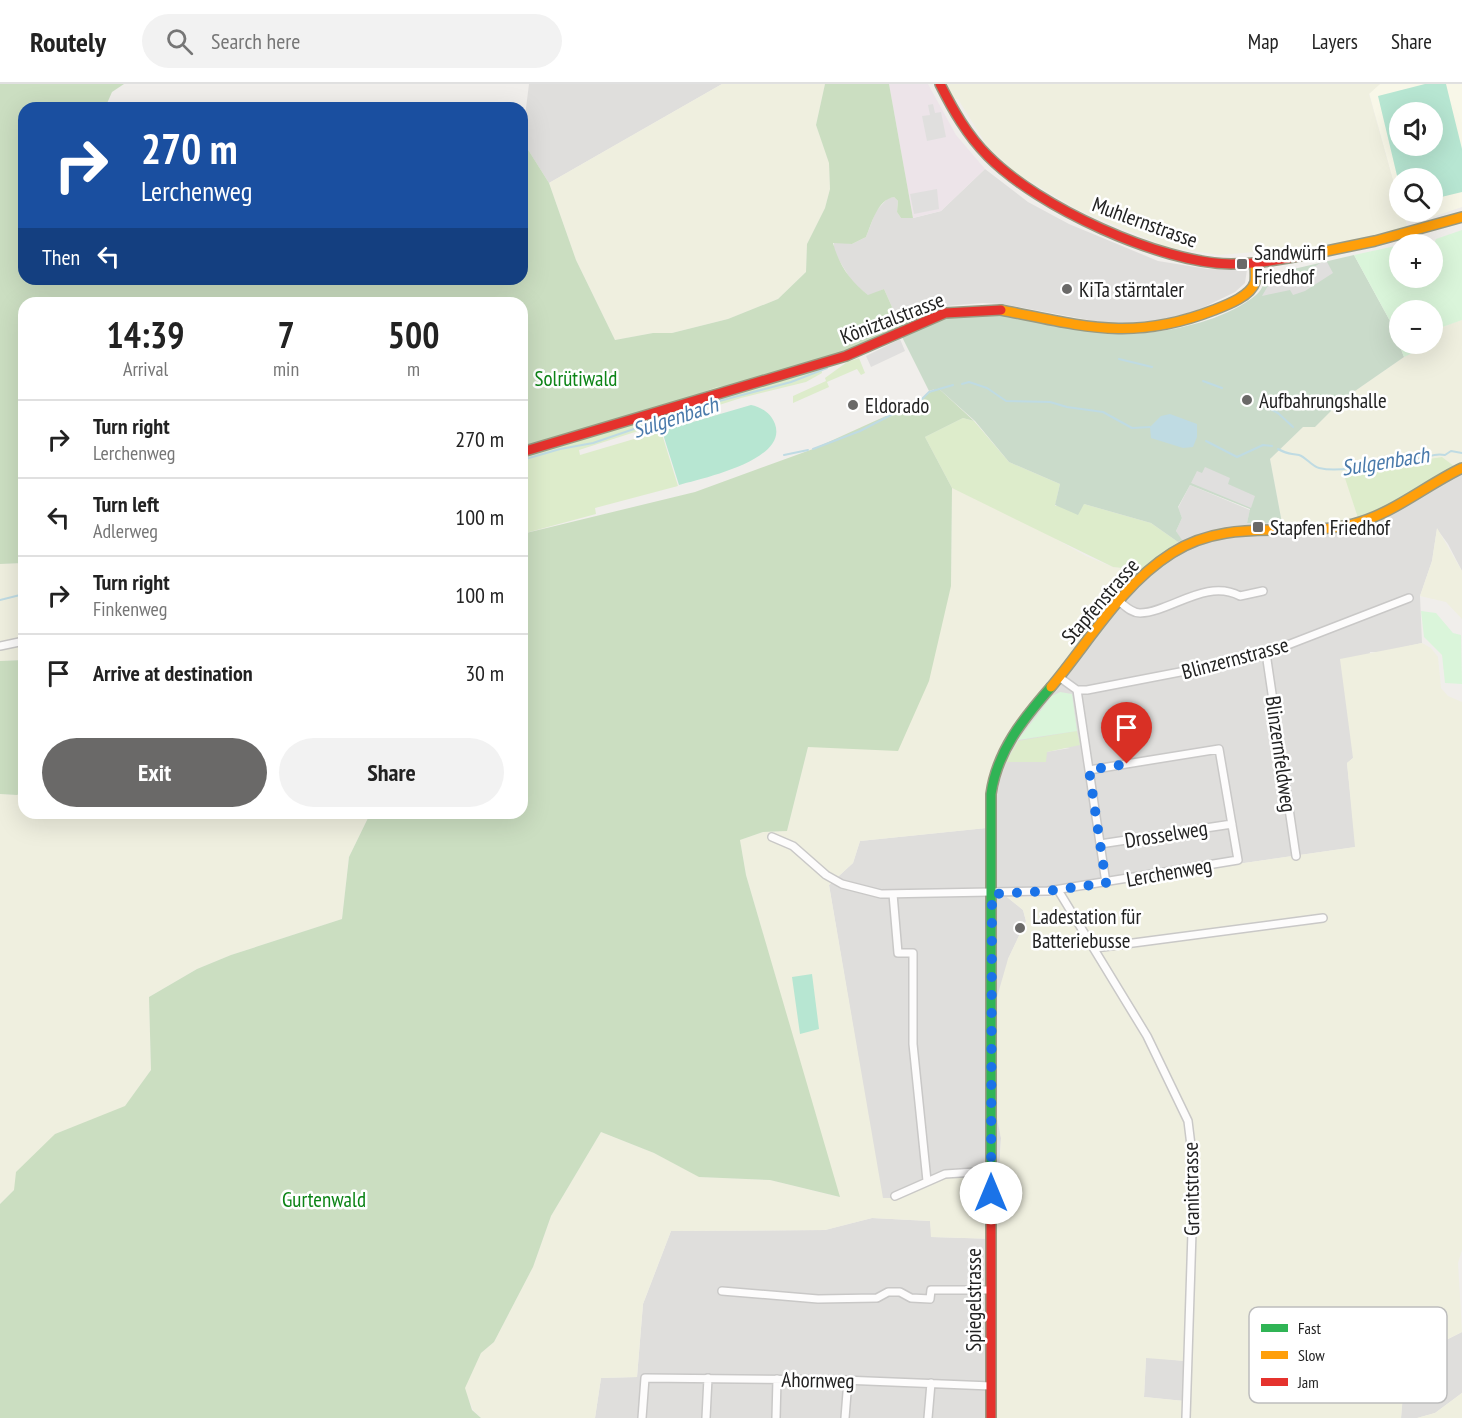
<!DOCTYPE html>
<html lang="en">
<head>
<meta charset="utf-8">
<style>
  body { margin:0; font-family:"PT Sans Narrow",sans-serif; background:#f2f2f2; color:#222; height:100vh; display:flex; flex-direction:column; font-size:22px; white-space:nowrap }
  * { box-sizing:border-box; margin:0 }
  p { font-size:20px; color:#767676 }
  .icon { flex:none; width:33px; height:33px; fill:none; stroke:currentColor; stroke-width:2; stroke-linecap:round; stroke-linejoin:round }
  .map { position:relative; flex:1; overflow:hidden }
  .details { position:absolute; left:18px; top:213px; width:510px; height:522px; display:flex; flex-direction:column; background:#fff; border-radius:18px; box-shadow:0 6px 24px #0002 }
  .details>* { flex:none }
  .hud { position:absolute; left:18px; top:18px; width:510px; height:183px; border-radius:18px; box-shadow:0 6px 24px #0002; background:#1a4fa0; color:#fff; overflow:hidden }
  .buttons { position:absolute; left:1389px; top:18px; display:grid; gap:12px }
  .buttons a { display:grid; place-items:center; width:54px; height:54px; border-radius:50%; background:#fff; box-shadow:0 6px 24px #0002; font-size:30px }
  .pin { position:absolute; display:grid; place-items:center; width:51px; height:51px; color:#fff; margin:-62px -26px; border-radius:50% 50% 50% 0; rotate:-45deg; box-shadow:0 0 6px #0007 }
  .pin .icon { rotate:45deg }
  .me { position:absolute; width:66px; margin:-33px; rotate:0deg; stroke-linejoin:round; filter:drop-shadow(0 0 4px #0008) }
  .turn { display:flex; align-items:center; gap:21px; height:126px; padding:0 24px; font-size:27px }
  .turn .icon { width:78px; height:78px; stroke-width:2.5 }
  .turn b { display:block; font-size:42px; line-height:51px }
  .then { display:flex; align-items:center; height:57px; padding:0 24px; background:#0003; gap:12px; font-size:22px }
  .eta { display:flex; justify-content:space-evenly; align-items:center; height:102px; text-align:center }
  .eta b { font-size:36px; font-weight:800; line-height:42px }
  .button { display:flex; gap:12px; margin-top:auto; padding:12px 24px }
  .button a { flex:1; height:69px; border-radius:36px; background:#6a6968; color:#fff; font-size:24px; font-weight:800; line-height:69px; text-align:center }
  .button a+a { background:#f2f2f2; color:#222 }
  ul { padding:0; list-style:none }
  li { display:flex; align-items:center; gap:18px; height:78px; padding:0 24px; border-top:2px solid #e0e0e0 }
  li div { flex:1 }
  li b { display:block; font-size:22px }
  li em { font-style:normal }
  header { display:flex; align-items:center; gap:36px; box-sizing:border-box; height:84px; padding:0 30px; background:#fff; border-bottom:2px solid #e0e0e0 }
  header strong { font-size:28px }
  nav { display:flex; gap:33px; margin-inline-start:auto; font-size:21px }
  .search { width:420px; height:54px; background:#f2f2f2; display:flex; align-items:center; gap:15px; box-sizing:border-box; padding:0 21px; border-radius:33px; color:#767676; font-size:22px }
  .map>svg:first-child { display:block }
  .residential { fill:#dfdedc; fill-rule:evenodd }
  .industrial { fill:#ede4e9 }
  .education { fill:#f8f7e8; fill-rule:evenodd }
  .farmland { fill:#efefdf; fill-rule:evenodd }
  .grass { fill:#ddeccb }
  .forest { fill:#cbdec1 }
  .cemetery { fill:#cadbca }
  .park { fill:#daf5da }
  .pitch { fill:#b7e6d2; fill-rule:evenodd }
  .parking { fill:#e0dfde }
  .water { fill:#bfdbe3 }
  .lines { fill:none; stroke-linecap:round; stroke-linejoin:round }
  .stream { stroke:#bfdbe3; stroke-width:2 }
  .street-casing { stroke:#c9c8c7; stroke-width:10 }
  .fast-casing { stroke:#999a82; stroke-width:12 }
  .slow-casing { stroke:#999a82; stroke-width:12 }
  .jam-casing { stroke:#999a82; stroke-width:12 }
  .street { stroke:#fdfcfc; stroke-width:7 }
  .fast { stroke:#30b455; stroke-width:9 }
  .slow { stroke:#ff9f0a; stroke-width:9 }
  .jam { stroke:#e5322d; stroke-width:9 }
  .route { stroke:#1a73e8; stroke-width:10; stroke-dasharray:0 18 }
  .poi-dot { fill:#6a6968; stroke:#fff; stroke-width:2 }
  .labels { text-anchor:middle; dominant-baseline:central; stroke-width:5; stroke-linejoin:round; paint-order:stroke }
  .street-label { font-size:21px; fill:#222; stroke:#fff }
  .poi-label { font-size:21px; fill:#222; stroke:#fff; text-anchor:start }
  .park-label { font-size:21px; fill:#0c8416; stroke:#fff }
  .water-label { font-size:22px; font-style:italic; fill:#4a7aab; stroke:#fff }
  .key { fill:#fff; stroke:#bdbdbd; stroke-width:1.5 }
  .key-label { font-size:16px; fill:#222 }
</style>
</head>
<body>
<header>
<strong>Routely</strong>
<div class="search"><svg class="icon" aria-label="search" viewBox="0 0 24 24"><circle cx="10" cy="10" r="6"/><path d="M15 15l6 6"/></svg>Search here</div>
<nav><a>Map</a><a>Layers</a><a>Share</a></nav>
</header>
<div class="map">
<svg width="1462" height="1334" viewBox="0 0 1462 1334">
  <rect width="100%" height="100%" fill="#f0eeeb"/>
  <path class="residential" d="M529,0h193l-173,99 -27,-43z
    M985,85l43,33 41,22 89,37 50,8 39,1 -2,13 -10,9 -39,19 -47,12 -39,1 -108,-20 -19,-1 -38,3 -36,16 -13,-6 -12,-27 -15,7 -16,-13 -19,-31v-11l18,3 14,-7 10,-26 12,-13 6,-1 4,4 -1,11 4,6h12l28,-7z
    M1462,379v108l-14,-27 -11,-15 -5,32 -12,35 2,47 -40,9h-12l-17,106 -6,5 9,84 -119,17 -185,31 -45,2 16,13 3,11 -18,38 -10,155 3,24 -2,35 -19,-1 -82,26h-16l-53,-313 24,-22 7,-22 126,-13v-34l4,-22 18,-39 122,-151 22,-23 29,-19 -5,-9 6,-13 -4,-10 12,-23 60,25 -3,13h78l40,-8zM1018,657l52,7 -24,4v10h-39z
    M872,1134l58,3 2,16 64,2v179h-401l6,-40 36,-1 6,-73 28,-73 154,-1z
    M1462,1248v61l-27,20 -18,5h-16l6,-72 25,1z
    M1146,1273l39,4 -1,40 -40,-4z"/>
  <path class="industrial" d="M889,0h39l28,51 29,34 -44,42 -28,7z"/>
  <path class="education" d="M1380,0h82v123l-44,15 -13,-1 -3,-9h30v-34h-32l-1,24 -30,-109zM1400,28h32v34h-32z"/>
  <path class="farmland" d="M722,0h103l-9,41 13,37 1,27 -5,19 -18,36 -1,28 -28,27 -50,20 -56,14h-19l-38,7 -39,-80 -27,-77z
    M940,0h440l-11,10 30,108 1,10h2l6,15 -74,18 -115,10 -52,-8 -89,-37 -61,-36 -30,-28 -29,-47 -10,1z
    M1462,236v143l-8,3 -12,-9 -98,15 14,46 -33,5h-43l-12,-64 33,-32h12l27,-27 62,-43 33,-17 -3,-10z
    M952,404l81,38 53,30 27,11 27,3 -132,164 -18,38 -4,22 1,34 -127,13 -7,22 -24,22 54,313h15l53,-22 48,-4 2,-34 -5,-24 1,-117 11,-38 18,-38 -3,-11 -16,-13h39l191,-33 118,-17 -8,-84 6,-5 -13,-99 82,-16 9,5 7,9 3,31 7,8 14,6v548l-4,13 4,69 -30,15 -25,-1 -6,72h-405v-179l-65,-2 -1,-16 -58,-3 -47,12 -154,1 -28,73 -6,73 -36,1 -6,40h-114l-8,-8 -9,-22 17,-35 13,-11 39,-75 18,-51 50,-84 53,21 46,24 70,3 69,17 -93,-322 -6,-35 23,-8 24,-1 21,-84 143,-161zM1146,1274l39,3 -1,40 -40,-4z
    M1437,444l25,43v48l-16,-17 -26,-6 12,-35z
    M24,479v97l-24,1v-97z
    M24,707v22h53l5,4 13,-4h252l21,5 -19,39 -7,62 -111,36 -34,14 -48,28 2,73 -26,37 -70,27 -41,56 -14,14v-410l17,1z
    M1462,1309v25h-45l18,-5z"/>
  <path class="grass" d="M859,274l6,15 -4,2 -4,-6 -30,13 2,5 -36,16v-7l33,-15 -1,-3 22,-16z
    M820,280l2,9 -16,9 -65,16 -162,52 1,5 81,-24 17,55 -83,22 1,6 -74,20v-82l125,-38 70,-27 38,-3z
    M963,334l11,3 35,41 51,22 -5,22 29,-2 67,19 27,19 -38,28 -27,-3 -161,-79 -27,-51z
    M1442,373l12,9 -63,37 -33,15 -15,-46z
    M1077,647l3,14 -33,7 -1,10h-40l12,-21z"/>
  <path class="forest" d="M0,0h124l-12,8 -7,16h-81v171h498v-139l27,43 27,77 39,80 38,-7h19l56,-14 50,-20 28,-27 1,-28 18,-36 5,-19 -1,-26 -13,-38 9,-41h64l24,134h-12l-4,-6 1,-11 -4,-4c-17,3 -22,26 -28,40l-14,7 -19,-1c6,22 17,38 35,52l16,-6 12,27 13,6 -47,24 -107,38 -38,3 -70,27 -125,38v-149h-498v260l-24,1z
    M937,303l37,34 -11,-3 -38,19 27,51 -1,98 -22,95 -31,70 -90,-4 -21,84 -24,1 -23,8 6,35 94,322 -70,-17 -71,-3 -45,-24 -53,-21 -50,84 -18,51 -39,75 -13,11 -16,35 7,22 9,8h-481v-214l14,-14 2,-18 39,-38 70,-28 26,-36 -2,-73 48,-28 34,-14 111,-36 7,-62 19,-39 -21,-5h175v-279l173,-42 118,-43 106,-48z
    M24,576v131l-7,4 -17,-1v-133z"/>
  <path class="cemetery" d="M1354,171l36,66 14,36 -62,43 -27,27h-12l-33,32 12,64h-35l3,-14 -60,-24 -12,22 4,11 -6,13 6,9 -4,2 -27,-19 -67,-19 -6,11 -23,-10 5,-21 -51,-22 -34,-41 -37,-33 -9,3 -28,-56c15,-6 31,-15 47,-18 70,-12 135,25 205,15 34,-4 76,-15 103,-37 8,-6 7,-16 16,-21z"/>
  <path class="park" d="M1462,146v90l-28,10 3,10 -4,3 -1,-33h-32v34h31l-27,13 -14,-36 -36,-66 46,-10v33h32l1,-32 3,-7z
    M1421,527l15,2 17,20 8,2 1,49 -17,-1 -3,-28 -18,-18z
    M1060,608l12,2 5,37 -59,9 34,-44z"/>
  <path class="pitch" d="M1425,0h21l16,65v43l-29,7 -1,-21h-32l-1,6 -21,-88zM1400,28h32v34h-32z
    M751,321c10,2 20,8 24,19 13,36 -71,54 -96,61l-17,-54z
    M812,890l7,55 -19,5 -8,-57z"/>
  <path class="parking" d="M933,20l2,9 6,-1 5,25 -19,4 -5,-25 8,-1 -2,-10z
    M937,105l2,20 -25,5 -4,-20z
    M1327,178l6,11 -28,18 -12,4 -3,-5 -28,6 10,-17 25,-6 1,5 22,-15z
    M900,255l5,12 -34,16 -5,-11z
    M1205,383l25,11 -2,6 27,12 -4,12 -60,-25 6,-12 5,2z"/>
  <path class="water" d="M1170,330l27,10v13l-4,10 -10,1 -32,-10 -1,-11 11,-11z"/>
  <g class="lines">
    <path class="stream" d="M1119,275l33,8
      M1203,297l19,7
      M969,298l18,6 19,13 44,1 17,5 36,5 29,16 18,-1
      M962,300l7,-2
      M1266,323l12,6 15,14
      M1206,357l31,16 26,-12 9,1
      M813,365l47,-18 62,-32 7,-7 24,-7
      M1278,365c11,6 11,4 21,6 7,2 12,11 20,13 25,6 56,-6 80,-12 8,-1 16,4 24,2 9,-2 11,-5 22,-3l6,-4 11,2
      M784,371l24,-5
      M522,376l38,-11 33,-6 111,-38 87,-23 36,-14
      M0,516l24,-6"/>
    <defs>
      <path id="street" d="M1120,518c6,5 12,11 20,11 31,-1 66,-35 100,-17l23,-5
        M0,562l24,-5
        M1266,569l30,203
        M1059,593l18,13h10l150,-29 48,-15 124,-48
        M1077,606l29,193
        M772,753l21,9 33,29 16,9 39,10 167,-3 190,-31 -19,-111 -130,21
        M1100,760l132,-20
        M1058,806l89,146 41,85 6,49 -8,248
        M893,810l5,59h15v91l14,137
        M1095,864l228,-30
        M895,1112l50,-22 46,-3
        M722,1207l96,8 59,-1 11,-6h12l11,6 19,1 1,-9h59
        M642,1334l3,-40 198,2 148,6
        M706,1334l2,-40
        M776,1334l1,-39
        M845,1334l3,-38
        M928,1334l3,-35"/>
      <path id="fast" d="M991,1094v-384c6,-43 32,-75 60,-107"/>
      <path id="slow" d="M1317,169l58,-12 87,-24
        M1001,226c82,16 131,32 213,0 13,-5 37,-14 41,-28 1,-6 0,-14 0,-19
        M1051,603c38,-45 70,-102 121,-134 57,-37 120,-14 181,-29 40,-10 73,-39 109,-56"/>
      <path id="jam" d="M940,0c13,26 27,51 48,72 50,51 172,107 243,108 28,0 59,-6 86,-11
        M522,368l324,-96 99,-43 56,-3
        M991,1094v240"/>
    </defs>
    <use href="#street" class="street-casing"/>
    <use href="#fast" class="fast-casing"/>
    <use href="#slow" class="slow-casing"/>
    <use href="#jam" class="jam-casing"/>
    <use href="#street" class="street"/>
    <use href="#fast" class="fast"/>
    <use href="#slow" class="slow"/>
    <use href="#jam" class="jam"/>
  </g>
  <g class="lines">
    <path class="route" d="M991,1109l1,-299 56,-3 58,-8 -17,-113 38,-6"/>
  </g>
  <g class="poi-dot">
    <rect x="1236" y="174" width="12" height="12" rx="3"/>
    <circle cx="1067" cy="205" r="6"/>
    <circle cx="1247" cy="316" r="6"/>
    <circle cx="853" cy="321" r="6"/>
    <rect x="1252" y="437" width="12" height="12" rx="3"/>
    <circle cx="1020" cy="844" r="6"/>
  </g>
  <g class="labels">
    <g class="street-label">
      <text transform="translate(1145 138) rotate(20)">Muhlernstrasse</text>
      <text transform="translate(892 234) rotate(-21)">Köniztalstrasse</text>
      <text transform="translate(1100 517) rotate(-49)">Stapfenstrasse</text>
      <text transform="translate(1235 574) rotate(-15)">Blinzernstrasse</text>
      <text transform="translate(1281 670) rotate(82)">Blinzernfeldweg</text>
      <text transform="translate(1166 750) rotate(-9)">Drosselweg</text>
      <text transform="translate(1169 788) rotate(-10)">Lerchenweg</text>
      <text transform="translate(1191 1105) rotate(-91)">Granitstrasse</text>
      <text transform="translate(973 1216) rotate(-90)">Spiegelstrasse</text>
      <text transform="translate(818 1296) rotate(1)">Ahornweg</text>
    </g>
    <g class="poi-label">
      <text x="1254" y="168">Sandwürfi<tspan x="1254" dy="24">Friedhof</tspan></text>
      <text x="1079" y="205">KiTa stärntaler</text>
      <text x="1259" y="316">Aufbahrungshalle</text>
      <text x="865" y="321">Eldorado</text>
      <text x="1270" y="443">Stapfen Friedhof</text>
      <text x="1032" y="832">Ladestation für<tspan x="1032" dy="24">Batteriebusse</tspan></text>
    </g>
    <g class="park-label">
      <text x="576" y="294">Solrütiwald</text>
      <text x="324" y="1115">Gurtenwald</text>
    </g>
    <g class="water-label">
      <text transform="translate(675 333) rotate(-18)">Sulgenbach</text>
      <text transform="translate(1385 377) rotate(-9)">Sulgenbach</text>
    </g>
  </g>
  <rect x="1249" y="1223" width="198" height="96" rx="9" class="key"/>
  <rect x="1261" y="1240" width="27" height="8" fill="#30b455"/>
  <rect x="1261" y="1267" width="27" height="8" fill="#ff9f0a"/>
  <rect x="1261" y="1294" width="27" height="8" fill="#e5322d"/>
  <g class="key-label">
    <text x="1298" y="1250">Fast</text>
    <text x="1298" y="1277">Slow</text>
    <text x="1298" y="1304">Jam</text>
  </g>
</svg>
<div class="buttons">
<a><svg class="icon" aria-label="sound" viewBox="0 0 24 24"><path d="M4 9h4l5-4v14l-5-4H4zM17 9q2 3 0 6"/></svg></a>
<a><svg class="icon" aria-label="search" viewBox="0 0 24 24"><circle cx="10" cy="10" r="6"/><path d="M15 15l6 6"/></svg></a>
<a>+</a>
<a>−</a>
</div>
<div class="pin" style="left:1127px;top:680px;background:#d93025"><svg class="icon" aria-label="arrive" viewBox="0 0 24 24"><path d="M6 21V4h12l-3 4 3 4H6"/></svg></div>
<svg class="me" style="left:991px;top:1109px" viewBox="-20 -20 40 40"><circle r="19" fill="#fff"/><path d="M0-13L10 11 0 6-10 11z" fill="#1a73e8"/></svg>
<div class="hud">
<div class="turn"><svg class="icon" aria-label="right" viewBox="0 0 24 24"><path d="M7 20v-9h11M14 6l5 5-5 5"/></svg><div><b>270 m</b>Lerchenweg</div></div>
<div class="then">Then<svg class="icon" aria-label="left" viewBox="0 0 24 24"><path d="M17 20v-9H6M10 6l-5 5 5 5"/></svg></div>
</div>
<section class="details">
<div class="eta">
<div><b>14:39</b><p>Arrival</p></div>
<div><b>7</b><p>min</p></div>
<div><b>500</b><p>m</p></div>
</div>
<ul>
<li><svg class="icon" aria-label="right" viewBox="0 0 24 24"><path d="M7 20v-9h11M14 6l5 5-5 5"/></svg><div><b>Turn right</b><p>Lerchenweg</p></div><em>270 m</em></li>
<li><svg class="icon" aria-label="left" viewBox="0 0 24 24"><path d="M17 20v-9H6M10 6l-5 5 5 5"/></svg><div><b>Turn left</b><p>Adlerweg</p></div><em>100 m</em></li>
<li><svg class="icon" aria-label="right" viewBox="0 0 24 24"><path d="M7 20v-9h11M14 6l5 5-5 5"/></svg><div><b>Turn right</b><p>Finkenweg</p></div><em>100 m</em></li>
<li><svg class="icon" aria-label="arrive" viewBox="0 0 24 24"><path d="M6 21V4h12l-3 4 3 4H6"/></svg><div><b>Arrive at destination</b></div><em>30 m</em></li>
</ul>
<div class="button"><a>Exit</a><a>Share</a></div>
</section>
</div>
</body>
</html>
